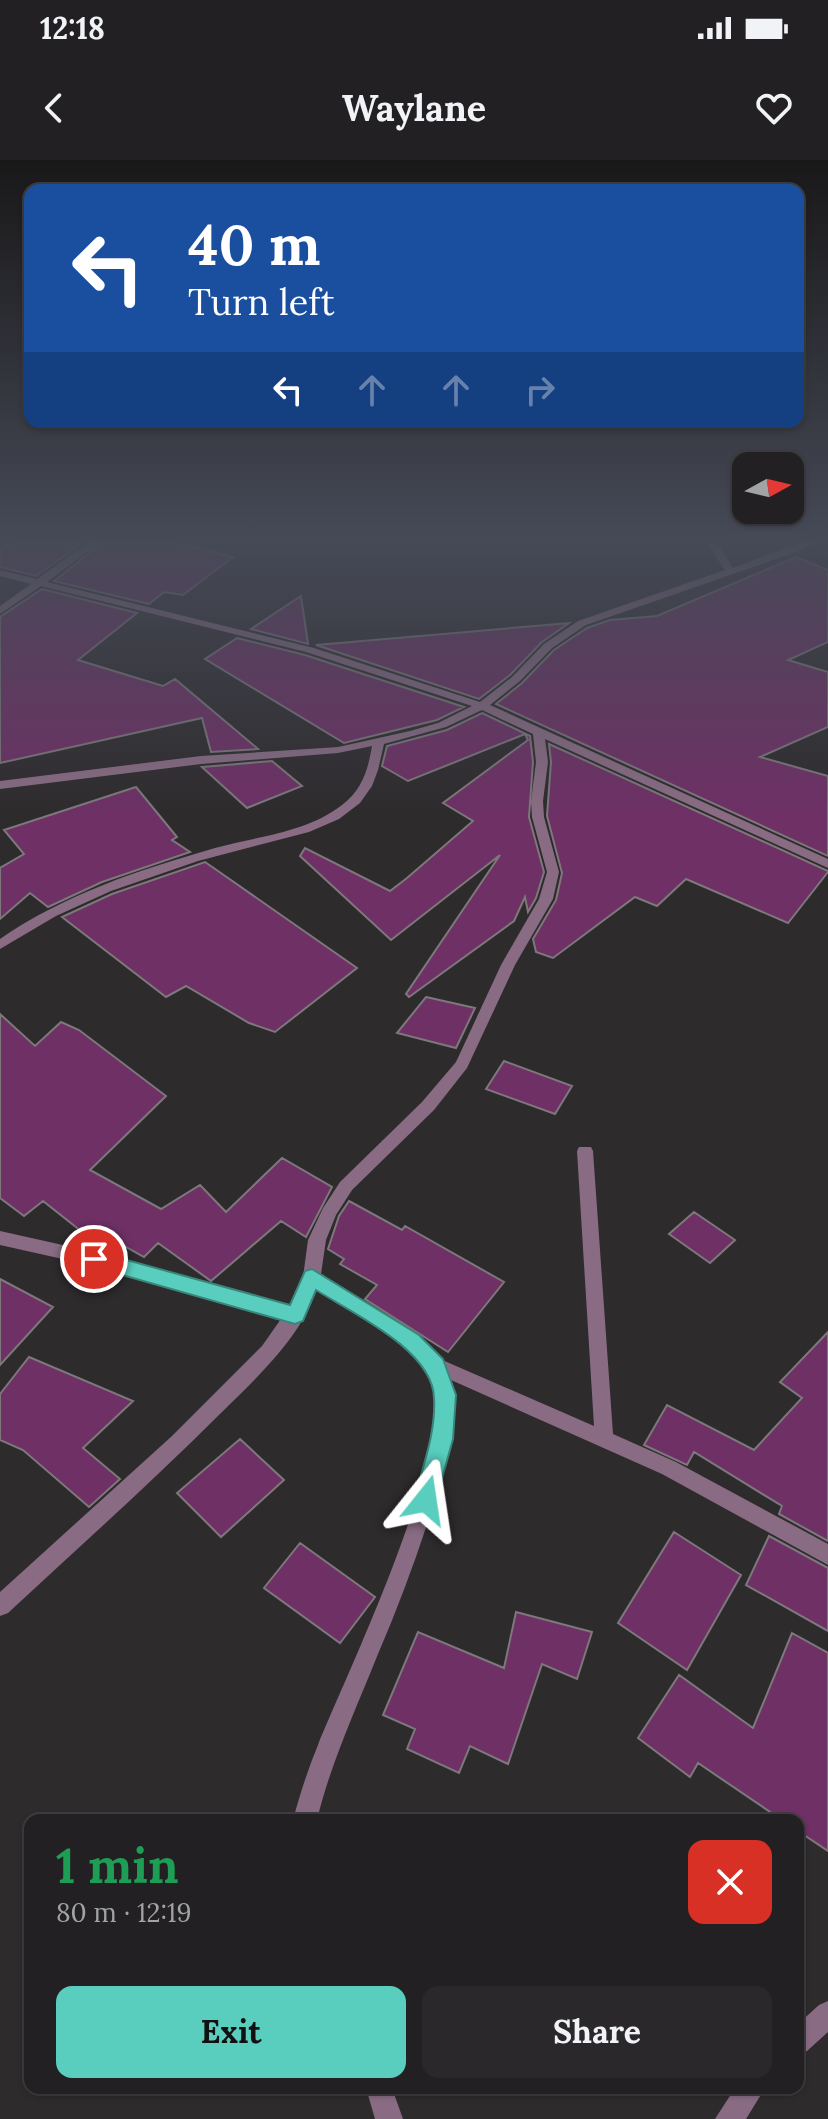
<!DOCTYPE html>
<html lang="en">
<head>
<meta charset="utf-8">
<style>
  body { margin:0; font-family:Lora,serif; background:#2a282a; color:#f1f3f6; height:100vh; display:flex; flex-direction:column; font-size:30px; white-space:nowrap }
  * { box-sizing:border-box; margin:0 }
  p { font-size:26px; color:#a2a3a5 }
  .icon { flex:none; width:44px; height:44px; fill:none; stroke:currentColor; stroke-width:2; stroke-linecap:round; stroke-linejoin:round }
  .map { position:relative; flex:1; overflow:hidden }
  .panel { position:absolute; left:24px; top:1654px; width:780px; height:280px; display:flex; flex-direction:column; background:#222022; border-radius:16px; box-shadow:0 2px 6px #0004,0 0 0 2px #3f3e40 }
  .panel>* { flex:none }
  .hud { position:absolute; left:24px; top:24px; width:780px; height:244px; border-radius:16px; box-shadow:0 2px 6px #0004,0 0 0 2px #3f3e40; background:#1a4fa0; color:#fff; overflow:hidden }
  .needle { width:52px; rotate:82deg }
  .buttons { position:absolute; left:732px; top:292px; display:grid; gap:16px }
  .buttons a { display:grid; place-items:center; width:72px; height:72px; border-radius:16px; background:#222022; box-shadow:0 2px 6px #0004,0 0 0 2px #3f3e40; font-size:40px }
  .pin { position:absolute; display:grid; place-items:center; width:68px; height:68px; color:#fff; margin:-34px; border:4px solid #fff; border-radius:50%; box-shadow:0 2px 8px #0007 }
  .me { position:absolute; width:88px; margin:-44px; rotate:15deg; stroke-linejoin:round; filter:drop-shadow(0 0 6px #0008) }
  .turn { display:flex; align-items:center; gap:28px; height:168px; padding:0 32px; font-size:36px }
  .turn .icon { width:104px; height:104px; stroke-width:2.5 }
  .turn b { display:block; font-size:56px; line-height:68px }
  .lanes { display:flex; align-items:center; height:76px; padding:0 32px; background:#0003; justify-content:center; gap:40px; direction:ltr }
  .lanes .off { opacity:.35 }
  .round { display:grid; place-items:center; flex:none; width:84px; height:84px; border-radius:16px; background:#2a282a }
  .headline { display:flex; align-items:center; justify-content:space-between; height:136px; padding:0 32px }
  h1 { font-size:48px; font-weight:800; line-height:60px; color:#1e9e55 }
  .cta { display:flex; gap:16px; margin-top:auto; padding:16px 32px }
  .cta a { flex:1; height:92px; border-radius:16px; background:#59cebe; color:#111; font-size:32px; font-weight:800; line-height:92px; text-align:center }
  .cta a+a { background:#2a282a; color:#f1f3f6 }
  .status { display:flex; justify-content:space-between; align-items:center; height:56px; padding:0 40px; background:#222022; direction:ltr }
  .status svg { height:22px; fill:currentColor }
  header { display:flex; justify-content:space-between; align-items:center; height:104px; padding:0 32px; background:#222022; font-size:36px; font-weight:800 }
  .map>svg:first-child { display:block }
  .building { fill:#6e3065; stroke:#7c787b; stroke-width:2 }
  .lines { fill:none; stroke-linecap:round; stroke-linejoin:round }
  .street { fill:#896c83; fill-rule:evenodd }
  .route { fill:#59cebe; stroke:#3a867c; stroke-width:2 }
</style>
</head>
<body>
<div class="status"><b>12:18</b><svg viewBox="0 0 49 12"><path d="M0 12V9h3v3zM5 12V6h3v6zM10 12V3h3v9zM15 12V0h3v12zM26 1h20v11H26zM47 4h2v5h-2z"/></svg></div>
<header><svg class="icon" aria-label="back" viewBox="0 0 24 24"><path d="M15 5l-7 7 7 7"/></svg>Waylane<svg class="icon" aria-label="heart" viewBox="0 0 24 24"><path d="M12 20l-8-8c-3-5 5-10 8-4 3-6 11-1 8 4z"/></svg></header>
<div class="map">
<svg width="828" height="1959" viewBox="0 0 828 1959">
  <rect width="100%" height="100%" fill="#2e2b2d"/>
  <path class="building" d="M18,380h69l-51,36 -36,-9v-17z
    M106,380h56l71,17 -50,38 -19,-3 -15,12 -95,-23z
    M796,397l32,13v72l-40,18 40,12v55l-68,30 68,19v80l-332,-152 26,-21 32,-33 33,-22 23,-8 47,-4z
    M42,429l95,24 -59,47 85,26 12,-7 83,70 -47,3 -9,-34 -202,45v-146z
    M301,436l7,48 -57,-15z
    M569,463l-27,19 -32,33 -31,24 -163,-54z
    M237,478l68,17 159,52 -27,13 -93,23 -139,-84z
    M482,553l48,23 3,26 -4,55 15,55 -8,26 -8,14 -3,-15 -11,24 -105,76 -3,-3 94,-139 -109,85 -91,-84 5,-8 85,43 17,-13 66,-57 -30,-18 85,-63 -3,-6 -117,47 -26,-15 5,-20 60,-16z
    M549,584l279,127v1l-40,51 -102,-44 -29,27 -22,-9 -82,61 -17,-6 -3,-13 23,-39 6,-27 -15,-57 4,-54z
    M272,601l30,25 -55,22 -45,-41z
    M136,627l41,50 -5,3 18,12 -88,30 -54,25 -18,-14 -30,26v-51l24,-14 -20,-24z
    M205,702l13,9 139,97 -82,64 -26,-9 -63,-37 -20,11 -104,-80 50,-23z
    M426,837l49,11 -19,40 -59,-15z
    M0,854l35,32 26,-24 18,8 87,66 -76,74 71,39 39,-24 26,27 56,-54 50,29 -26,50 -25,-16 -70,60 -53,-38 -14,14 -50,-28 -8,6 -43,-34 -19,15 -24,-18z
    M504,901l68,25 -17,28 -69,-25z
    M349,1041l53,29 3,-4 99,56 -56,70 -83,-53 12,-14 -37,-21 4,-5 -16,-10 11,-33z
    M694,1052l41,28 -25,23 -41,-29z
    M0,1119l53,28 -53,58z
    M828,1172v209l-49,-27 3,-8 -88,-54 -7,13 -43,-20 23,-40 87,45 48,-52 -22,-16z
    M29,1197l104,44 -50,47 37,31 -31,28 -66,-57 -23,-10v-46z
    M240,1279l44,41 -63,57 -44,-44z
    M674,1372l67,43 -54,95 -69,-47z
    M769,1376l59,32v63l-82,-46z
    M300,1383l75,54 -35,46 -76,-55z
    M516,1452l76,20 -15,47 -35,-15 -34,100 -38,-18 -11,27 -52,-24 8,-20 -32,-14 35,-83 86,36z
    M792,1473l36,20v198l-30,-20v-11h-16l-84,-57 -8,14 -52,-39 41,-63 74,53z"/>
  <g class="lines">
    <path class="street" d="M92,380h11l-56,42 267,66 166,54 32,-25 32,-33 34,-23 147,-51 -20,-30h10l18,28 74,-28h12l-20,11 -213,74 -34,23 -32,33 -30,24 338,154v9l-283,-129 3,23 -5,39 1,16 15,55 -6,27 -38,66 -48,103 -33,42 -82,80 -16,25 -10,25 -5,34 109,71 10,14 154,67 -17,-275 2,-4h12l2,4 20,283 63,28 152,82v21l-166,-91 -211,-94c10,35 -2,69 -11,102 -17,59 -38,116 -62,172 -22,55 -47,108 -61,166h-24c7,-26 15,-51 25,-75 27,-68 146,-312 111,-373 -15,-25 -85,-65 -112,-83 -17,50 -60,88 -96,124 -69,69 -142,134 -213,200l-8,3v-24l172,-156 90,-90 19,-27 -187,-53 -94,-21v-14l94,21 196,54 13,-29 5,-37 15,-32 17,-26 82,-80 34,-40 45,-97 38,-66 8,-27 -15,-55 -1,-16 5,-39 -3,-28 -51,-24 -36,17 -62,17 -6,26 -6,16 -12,17 -21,16 -30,13 -111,29 -87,30 -55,25 -56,33v-10c65,-45 139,-69 215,-91 43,-12 91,-15 127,-43 20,-15 26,-35 30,-59l-34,7 -137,11 -201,25v-8l201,-25 137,-9 72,-16 28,-8 34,-17 -166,-54 -265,-66 -41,28v-8l31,-22 -31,-8v-6l37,9z
      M828,1841v31l-21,19 -9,4v-31l21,-19z
      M366,1928h26l11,31h-28z
      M735,1928h30l-19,31h-31z"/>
  </g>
  <linearGradient id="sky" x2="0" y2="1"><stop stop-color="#191819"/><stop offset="0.58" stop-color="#464a57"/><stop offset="1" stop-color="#464a57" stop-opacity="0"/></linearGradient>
  <rect width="828" height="654" fill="url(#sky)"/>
  <path class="route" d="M94,1091l196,54 15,-34 7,-2 107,66 24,24 13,36 -3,44 -19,68 -8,3 -8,-3 -4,-7c9,-34 22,-68 20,-102 -1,-48 -82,-85 -118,-108l-13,31 -8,3 -208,-59 -3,-6 3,-5z"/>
</svg>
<div class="buttons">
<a><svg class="needle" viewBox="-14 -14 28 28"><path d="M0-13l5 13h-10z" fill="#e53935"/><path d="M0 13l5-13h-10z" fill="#a2a3a5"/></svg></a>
</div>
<div class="pin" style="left:94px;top:1099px;background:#d93025"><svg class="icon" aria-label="arrive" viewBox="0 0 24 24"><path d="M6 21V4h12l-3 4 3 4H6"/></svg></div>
<svg class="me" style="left:426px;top:1340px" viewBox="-20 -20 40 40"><path d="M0-17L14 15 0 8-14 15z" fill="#59cebe" stroke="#fff" stroke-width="4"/></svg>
<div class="hud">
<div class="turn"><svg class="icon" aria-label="left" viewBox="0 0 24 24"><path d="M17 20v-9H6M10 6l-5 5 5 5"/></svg><div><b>40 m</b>Turn left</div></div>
<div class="lanes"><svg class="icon" aria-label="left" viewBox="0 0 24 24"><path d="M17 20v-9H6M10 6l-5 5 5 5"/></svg><svg class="icon off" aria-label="ahead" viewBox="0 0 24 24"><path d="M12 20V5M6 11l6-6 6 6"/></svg><svg class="icon off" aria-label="ahead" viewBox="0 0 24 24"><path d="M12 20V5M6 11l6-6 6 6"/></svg><svg class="icon off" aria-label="right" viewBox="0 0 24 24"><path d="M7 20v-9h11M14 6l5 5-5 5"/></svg></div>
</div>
<section class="panel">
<div class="headline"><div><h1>1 min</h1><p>80 m · 12:19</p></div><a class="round" style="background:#d93025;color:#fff"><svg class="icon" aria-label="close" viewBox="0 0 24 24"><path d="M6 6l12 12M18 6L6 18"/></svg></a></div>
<div class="cta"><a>Exit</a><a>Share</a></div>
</section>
</div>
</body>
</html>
